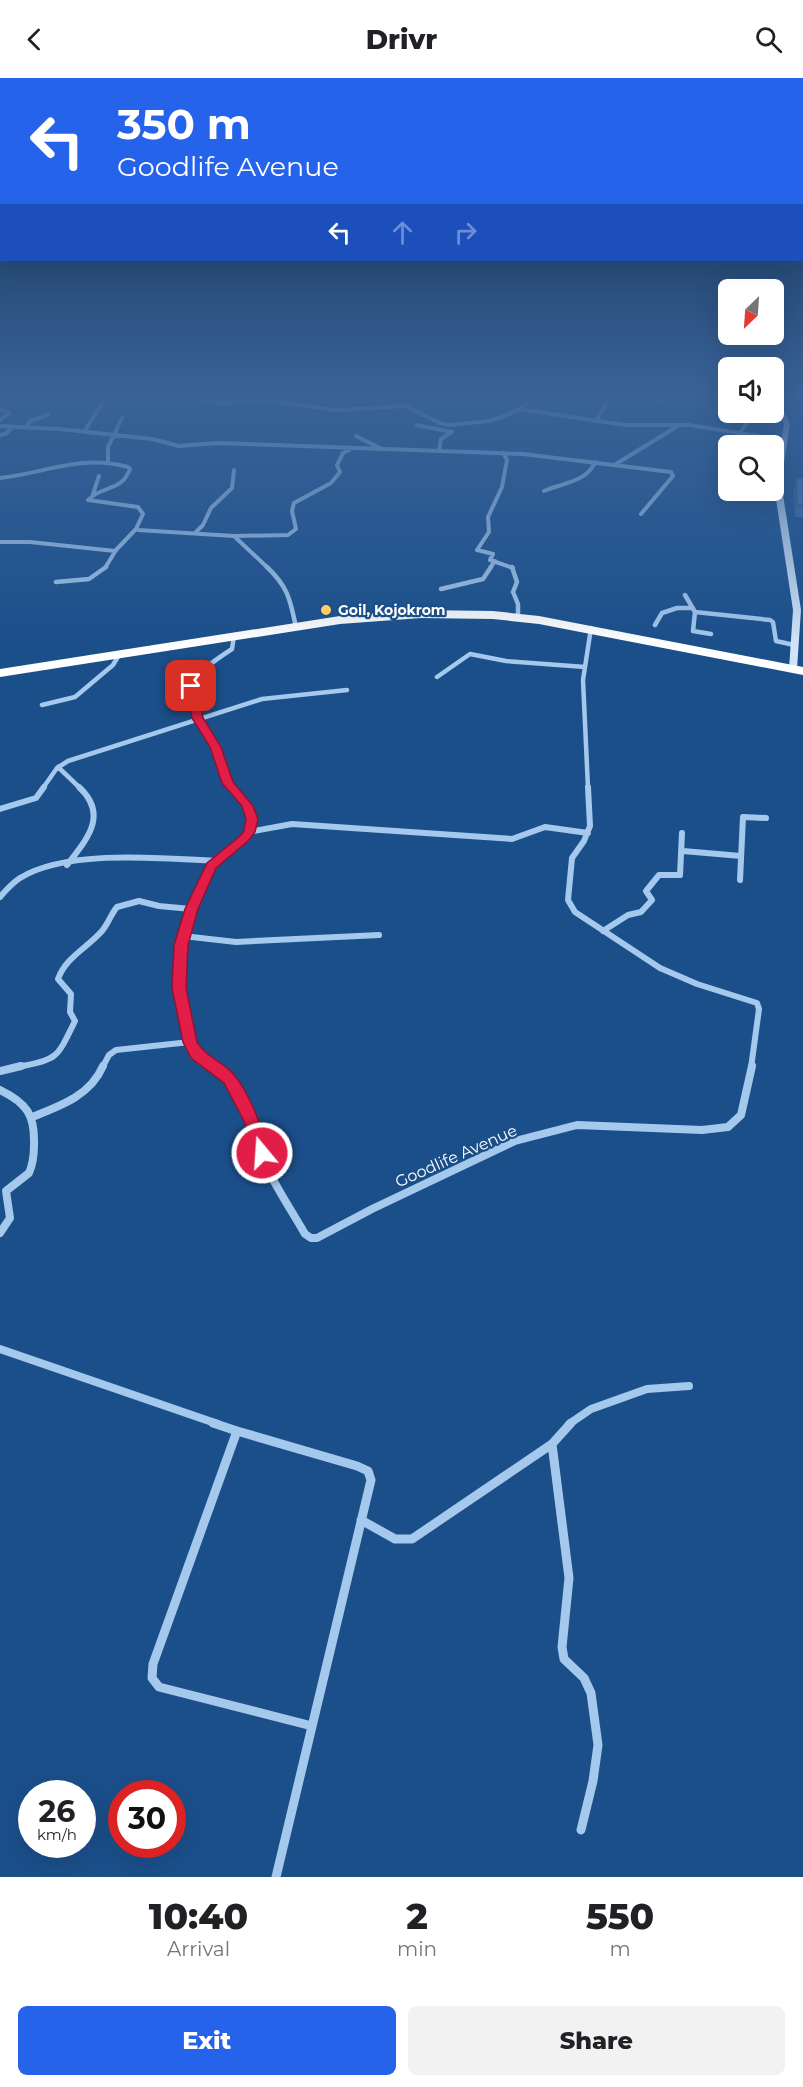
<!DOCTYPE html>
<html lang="en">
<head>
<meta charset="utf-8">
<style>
  body { margin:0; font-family:Montserrat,sans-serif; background:#f2f2f2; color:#202124; height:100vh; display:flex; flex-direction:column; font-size:22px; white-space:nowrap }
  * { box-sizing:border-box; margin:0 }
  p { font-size:20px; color:#757577 }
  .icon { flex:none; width:33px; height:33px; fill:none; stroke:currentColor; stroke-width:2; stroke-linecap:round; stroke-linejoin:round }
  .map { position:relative; height:1799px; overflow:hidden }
  .panel { display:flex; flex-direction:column; background:#fff; flex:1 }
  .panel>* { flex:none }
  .top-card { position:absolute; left:0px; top:0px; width:804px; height:183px; box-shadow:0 6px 24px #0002; background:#2563eb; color:#fff; overflow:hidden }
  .needle { width:39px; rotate:205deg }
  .fabs { position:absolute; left:718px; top:201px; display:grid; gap:12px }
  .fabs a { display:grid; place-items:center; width:66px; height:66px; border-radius:9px; background:#fff; box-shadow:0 6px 24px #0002; font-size:30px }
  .speed { position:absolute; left:18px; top:1702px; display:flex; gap:12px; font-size:30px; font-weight:700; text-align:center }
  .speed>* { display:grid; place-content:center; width:78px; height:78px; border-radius:50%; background:#fff; box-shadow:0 6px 24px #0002; line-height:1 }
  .speed small { font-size:15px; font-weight:400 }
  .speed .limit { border:9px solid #d22; background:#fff; color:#111 }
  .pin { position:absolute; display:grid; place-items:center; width:51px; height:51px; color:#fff; margin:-26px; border-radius:12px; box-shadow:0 3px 9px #0006 }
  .me { position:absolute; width:66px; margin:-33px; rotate:342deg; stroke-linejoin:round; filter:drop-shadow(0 0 4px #0008) }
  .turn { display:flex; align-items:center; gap:21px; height:126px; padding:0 18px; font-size:27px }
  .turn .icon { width:78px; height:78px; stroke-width:2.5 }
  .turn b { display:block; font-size:42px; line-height:51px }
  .lanes { display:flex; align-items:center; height:57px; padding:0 18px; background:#0003; justify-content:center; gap:30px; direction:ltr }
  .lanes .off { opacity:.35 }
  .eta { display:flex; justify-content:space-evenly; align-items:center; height:102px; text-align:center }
  .eta b { font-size:36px; font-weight:800; line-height:42px }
  .button { display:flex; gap:12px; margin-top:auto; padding:12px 18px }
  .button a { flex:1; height:69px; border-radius:9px; background:#2563eb; color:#fff; font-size:24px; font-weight:800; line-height:69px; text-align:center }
  .button a+a { background:#f2f2f2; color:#202124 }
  header { display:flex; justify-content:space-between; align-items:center; height:78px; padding:0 18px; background:#fff; font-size:27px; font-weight:800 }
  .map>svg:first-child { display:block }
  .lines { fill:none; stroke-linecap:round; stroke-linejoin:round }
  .street-far4 { stroke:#a5c8ed; stroke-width:4 }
  .street-far3 { stroke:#a5c8ed; stroke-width:4.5 }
  .street-far2 { stroke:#a5c8ed; stroke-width:6 }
  .street-far1 { stroke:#a5c8ed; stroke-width:8 }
  .street { stroke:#a5c8ed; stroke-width:9 }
  .secondary { fill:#d1e4f9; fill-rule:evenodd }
  .highway { fill:#fff; fill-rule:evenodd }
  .wall { fill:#3d6a9b }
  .building { fill:#477bb4; stroke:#32567e; stroke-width:1.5 }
  .route { fill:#e11d48; stroke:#92132f; stroke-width:1.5 }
  .poi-dot { fill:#fecc61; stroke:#1b4f8a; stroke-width:2 }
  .labels { text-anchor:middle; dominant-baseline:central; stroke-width:4.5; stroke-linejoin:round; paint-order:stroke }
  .far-poi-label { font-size:14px; font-weight:bold; fill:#fff; stroke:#1b4f8a; text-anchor:start }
  .street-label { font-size:16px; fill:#fff; stroke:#1b4f8a }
</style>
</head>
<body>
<header><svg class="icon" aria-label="back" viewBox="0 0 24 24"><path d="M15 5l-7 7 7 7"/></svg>Drivr<svg class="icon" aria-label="search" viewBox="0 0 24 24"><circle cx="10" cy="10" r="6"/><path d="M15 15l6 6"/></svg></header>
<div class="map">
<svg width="803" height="1799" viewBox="0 0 803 1799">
  <rect width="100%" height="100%" fill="#1b4f8a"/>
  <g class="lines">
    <path class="street-far4" d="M148,317l38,1 36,7 51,-2 62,9 71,-4 34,17 9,2 39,-4 17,-5 14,-7 17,-14
      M642,317l17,6
      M0,331l9,4 -9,7
      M519,331l106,16h64l94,15
      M774,332h6
      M597,341l10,-16
      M417,347l35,7 -11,7 -2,12
      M0,348l60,3 92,10 27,7 39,-3 305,11 148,18 2,4 -32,38
      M26,349l4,-6 18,-6
      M84,354l23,-37
      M740,355l14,-21
      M0,357l7,-2 5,-6
      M356,358l26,13
      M504,376l3,6 -5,27 -14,30 1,15 -12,18 16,4 -3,6 23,8
      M108,383v-14l14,-29
      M616,386l60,-37
      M0,400c46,-5 80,-24 128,-11l2,2c-9,24 -27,15 -42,31l50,7 5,7 -7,15 -20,21 -11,18
      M544,413c18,-8 43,-9 51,-29
      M93,416l6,-18
      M138,452l96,6 54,-1 8,-6 -4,-18 2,-8 37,-20 9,-11 -3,-7 6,-12 6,-3
      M195,455l8,-8 8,-17 21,-20 2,-18
      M235,459l33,31
      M0,464h30l85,9
      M490,490l5,-7"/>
    <path class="street-far3" d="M267,489c21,20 23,32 29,60
      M512,489l5,15 -4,10 5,12v13
      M56,504l33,-3 17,-12
      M441,511l42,-10 8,-12
      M685,517l10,17 -2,19 18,3
      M695,534l75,8 3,2 3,19 18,4
      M655,547l7,-12 15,-5h16
      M437,599l33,-23 36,7 79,6
      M42,627l33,-8 38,-32 6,-10
      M58,689l22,21
      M43,710l14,-20 11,-7 194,-62 85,-9
      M233,710c-11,-11 -12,-29 -19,-42 -27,-55 -39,-60 18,-97l2,-13
      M588,710l-5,-108 8,-52"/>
    <path class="street-far2" d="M588,709l2,39 -6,15 -12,17 -4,42 7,12 85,56 37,16 60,19 2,6 -8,59
      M0,731l36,-11 8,-11
      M249,754l43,-8 220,15 33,-12 43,6
      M683,773l58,5
      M67,787c20,-26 42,-50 12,-78
      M740,802l3,-63 23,1
      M0,819c6,-7 12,-14 20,-19 47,-29 142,-20 196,-17
      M603,853l25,-16 13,-3 11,-12 -6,-9 13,-16h21l2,-42
      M183,858l53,6 143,-7
      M14,990c44,-10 41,-6 61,-47l-5,-9 1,-18 -13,-15c8,-22 29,-31 44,-48 6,-7 9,-17 15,-24l22,-6 20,5 32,3
      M102,990l7,-13 7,-5 74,-8
      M215,990l-19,-14 -6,-12 -11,-54 2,-43 10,-36 20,-44 33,-26 5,-7 3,-13 -4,-14 -17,-18"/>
    <path class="street-far1" d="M213,988c38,28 37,65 55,104 11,22 25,43 37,64l6,4h6l55,-29 143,-68 62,-16 125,5 26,-3 13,-12 11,-49
      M0,993l21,-5
      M0,1012c27,13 35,25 34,55 0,10 -1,19 -5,28l-23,18 4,27 -10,15
      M32,1039c28,-11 58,-21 71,-51
      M0,1271l218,75
      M569,1346l22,-15 56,-20 42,-3"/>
    <path class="street" d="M213,1345l24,8 -84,233 -1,14 7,9 153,39
      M237,1353l120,35 11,5 3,9 -95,397
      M552,1366l17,134 -7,69 2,12 20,19 7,15 7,52 -5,36 -12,49
      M361,1442l34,19h17l140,-95 19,-21"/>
    <path class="secondary" d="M774,317h3l13,29 -9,58 20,128 -4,59 -4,3 -4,-3 4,-59 -19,-124 10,-62 -10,-22z"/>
    <path class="highway" d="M421,532l72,1 46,5 264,51v8l-264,-51 -46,-5 -72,-1 -81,6 -340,53v-8l340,-53z"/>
  </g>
  <path class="wall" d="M796,400h7v39h-8l-1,-28z"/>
  <path class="building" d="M796,400h7v28l-6,-1z"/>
  <linearGradient id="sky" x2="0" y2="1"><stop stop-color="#0f2b4c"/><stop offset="0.56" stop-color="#396398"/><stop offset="1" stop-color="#396398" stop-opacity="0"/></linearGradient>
  <rect width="803" height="568" fill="url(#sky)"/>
  <path class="route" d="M191,605l5,3 7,32 18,29 12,35 20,24 5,13 -3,13 -7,9 -32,27 -18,41 -10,36 -2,43 11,54c9,16 28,20 38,34 17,21 26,52 35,77l-2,4 -6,2 -5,-2 -3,-4 -10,-32 -20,-38 -33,-25 -8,-16 -11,-54 2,-43 11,-36 22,-46 33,-27 4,-5 2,-12 -4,-13 -20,-23 -12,-36 -18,-29 -6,-32z"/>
  <circle class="poi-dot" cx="326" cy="532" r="6"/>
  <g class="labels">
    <g class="far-poi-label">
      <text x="338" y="532">Goil, Kojokrom</text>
    </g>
    <g class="street-label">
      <text transform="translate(456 1078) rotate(-24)">Goodlife Avenue</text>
    </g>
  </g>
</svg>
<div class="fabs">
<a><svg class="needle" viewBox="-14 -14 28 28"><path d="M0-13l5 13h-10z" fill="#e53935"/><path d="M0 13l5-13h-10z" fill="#757577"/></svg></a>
<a><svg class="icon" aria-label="sound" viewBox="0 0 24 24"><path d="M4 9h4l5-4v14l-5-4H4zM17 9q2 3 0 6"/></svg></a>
<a><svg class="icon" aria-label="search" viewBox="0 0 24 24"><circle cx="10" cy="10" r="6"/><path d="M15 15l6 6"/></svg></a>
</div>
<div class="speed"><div>26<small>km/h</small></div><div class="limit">30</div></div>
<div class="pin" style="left:191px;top:608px;background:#d93025"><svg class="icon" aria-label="arrive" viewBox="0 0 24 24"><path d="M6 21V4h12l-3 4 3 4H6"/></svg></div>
<svg class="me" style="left:262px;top:1075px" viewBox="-20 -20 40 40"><circle r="17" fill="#e11d48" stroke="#fff" stroke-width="3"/><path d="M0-11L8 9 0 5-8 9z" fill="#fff"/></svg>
<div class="top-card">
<div class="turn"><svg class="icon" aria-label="left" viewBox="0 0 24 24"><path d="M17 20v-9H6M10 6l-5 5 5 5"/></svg><div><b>350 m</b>Goodlife Avenue</div></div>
<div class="lanes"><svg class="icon" aria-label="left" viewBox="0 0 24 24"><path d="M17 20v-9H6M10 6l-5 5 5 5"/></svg><svg class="icon off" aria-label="ahead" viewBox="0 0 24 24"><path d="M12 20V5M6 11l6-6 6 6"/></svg><svg class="icon off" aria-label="right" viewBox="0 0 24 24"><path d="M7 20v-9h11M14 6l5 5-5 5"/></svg></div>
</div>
</div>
<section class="panel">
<div class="eta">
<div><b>10:40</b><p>Arrival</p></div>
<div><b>2</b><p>min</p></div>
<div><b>550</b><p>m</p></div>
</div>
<div class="button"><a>Exit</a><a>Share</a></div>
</section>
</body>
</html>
